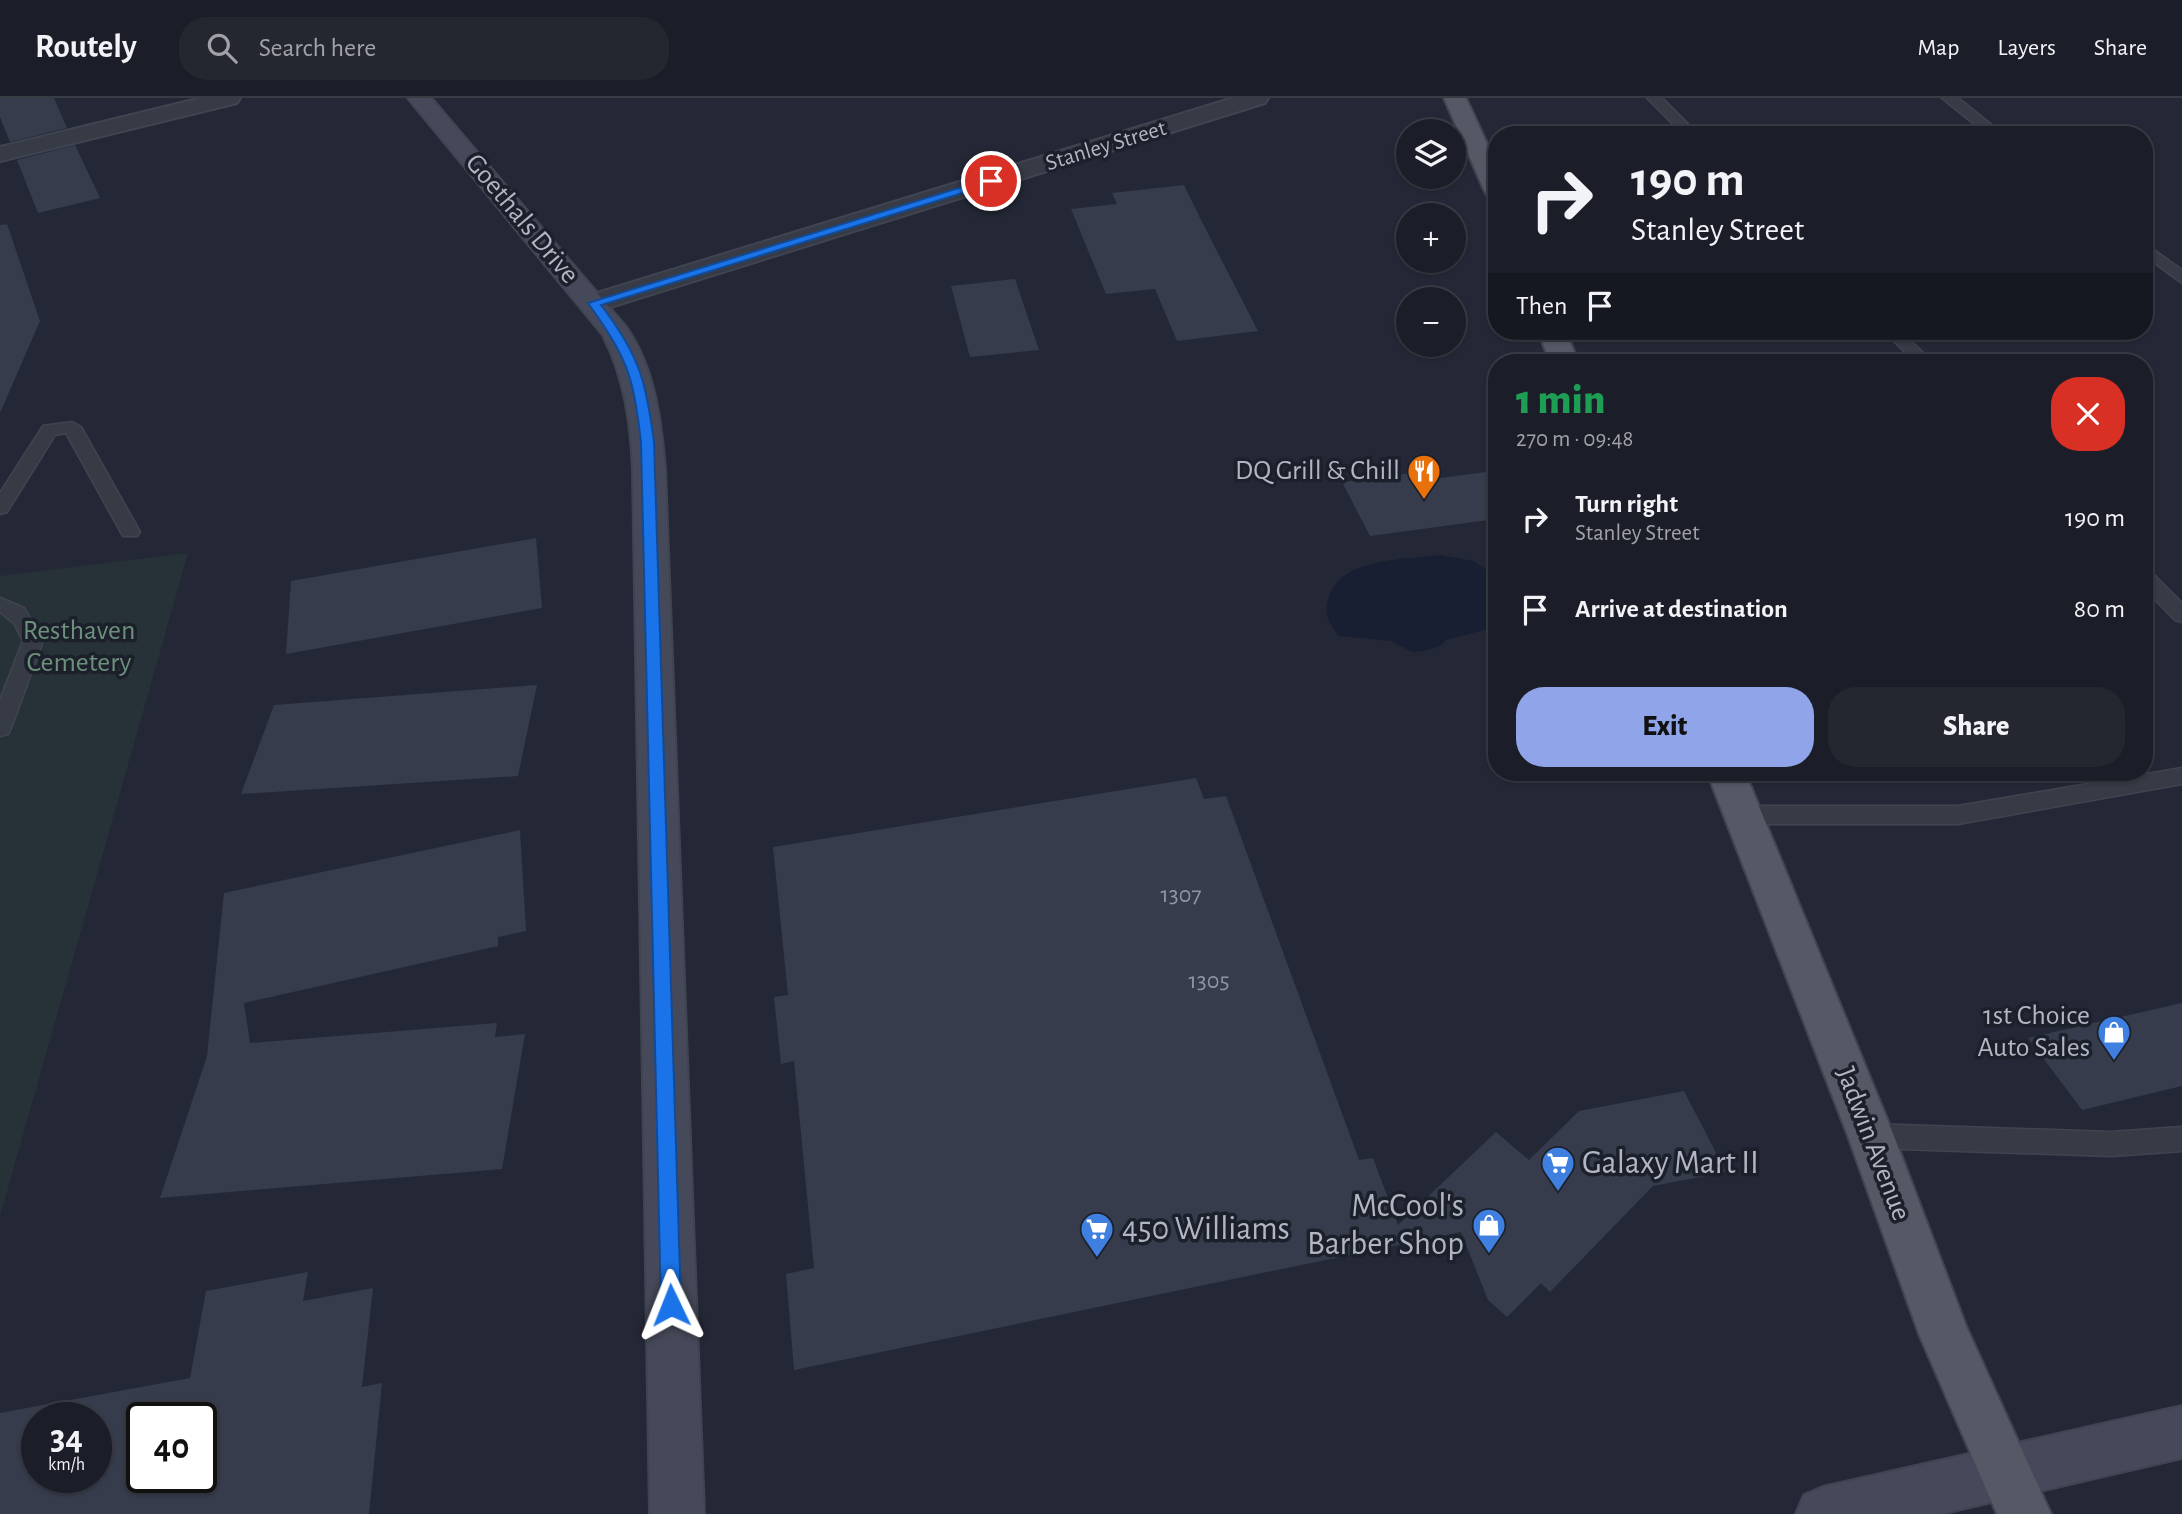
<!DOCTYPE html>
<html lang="en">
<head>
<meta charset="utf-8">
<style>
  body { margin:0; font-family:"Alegreya Sans",sans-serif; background:#242730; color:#f1f3f6; height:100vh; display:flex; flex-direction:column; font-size:26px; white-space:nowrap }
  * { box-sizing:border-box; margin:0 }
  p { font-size:23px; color:#a0a2a8 }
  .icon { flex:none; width:38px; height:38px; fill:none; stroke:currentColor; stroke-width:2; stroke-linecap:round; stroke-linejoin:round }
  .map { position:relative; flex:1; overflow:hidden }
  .drawer { position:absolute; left:1488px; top:256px; width:665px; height:427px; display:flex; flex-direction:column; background:#1b1e28; border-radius:28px; box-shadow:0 2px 5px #0004,0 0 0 2px #393c45 }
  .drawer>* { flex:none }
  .banner { position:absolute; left:1488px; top:28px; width:665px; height:214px; border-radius:28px; box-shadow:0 2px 5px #0004,0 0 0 2px #393c45; background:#1b1e28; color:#f1f3f6; overflow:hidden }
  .buttons { position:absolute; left:1396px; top:21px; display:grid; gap:14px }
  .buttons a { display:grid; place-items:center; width:70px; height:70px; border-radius:50%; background:#1b1e28; box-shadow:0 2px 5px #0004,0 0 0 2px #393c45; font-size:35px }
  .speed { position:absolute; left:21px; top:1304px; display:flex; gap:14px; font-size:35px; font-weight:700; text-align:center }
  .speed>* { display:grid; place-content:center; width:91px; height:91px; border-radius:50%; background:#1b1e28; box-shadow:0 2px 5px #0004,0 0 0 2px #393c45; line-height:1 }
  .speed small { font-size:18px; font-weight:400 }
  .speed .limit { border:4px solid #111; border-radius:10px; background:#fff; color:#111 }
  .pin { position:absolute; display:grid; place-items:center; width:60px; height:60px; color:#fff; margin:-30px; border:4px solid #fff; border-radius:50%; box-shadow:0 2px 7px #0007 }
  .me { position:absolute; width:77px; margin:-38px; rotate:358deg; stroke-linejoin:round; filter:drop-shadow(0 0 5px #0008) }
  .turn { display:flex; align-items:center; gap:24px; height:147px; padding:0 28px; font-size:32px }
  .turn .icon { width:91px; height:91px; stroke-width:2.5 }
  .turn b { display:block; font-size:49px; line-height:60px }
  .then { display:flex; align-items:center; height:66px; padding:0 28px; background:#0003; gap:14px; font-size:26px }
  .round { display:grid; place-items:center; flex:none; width:74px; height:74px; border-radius:28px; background:#242730 }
  .summary { display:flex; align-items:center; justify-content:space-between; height:119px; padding:0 28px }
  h1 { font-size:42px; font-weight:800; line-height:52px; color:#1e9e55 }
  .cta { display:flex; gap:14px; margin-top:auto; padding:14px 28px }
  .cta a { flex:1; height:80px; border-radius:28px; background:#90a4e9; color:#111; font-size:28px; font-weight:800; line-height:80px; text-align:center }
  .cta a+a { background:#242730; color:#f1f3f6 }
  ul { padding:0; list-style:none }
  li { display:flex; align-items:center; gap:21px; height:91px; padding:0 28px }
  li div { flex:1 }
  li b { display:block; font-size:26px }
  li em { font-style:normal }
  header { display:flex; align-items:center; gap:42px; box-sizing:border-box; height:98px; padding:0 35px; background:#1b1e28; border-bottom:2px solid #393c45 }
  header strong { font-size:33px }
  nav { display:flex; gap:38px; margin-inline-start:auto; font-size:24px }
  .search { width:490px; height:63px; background:#242730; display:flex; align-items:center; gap:18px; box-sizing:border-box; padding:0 24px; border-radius:28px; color:#a0a2a8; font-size:26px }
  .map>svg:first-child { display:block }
  .green { fill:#263237 }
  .water { fill:#191f32 }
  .building { fill:#363c4c; fill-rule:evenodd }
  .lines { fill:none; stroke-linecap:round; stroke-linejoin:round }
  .lane-casing { stroke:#404450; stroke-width:3 }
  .street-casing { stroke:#404450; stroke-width:4 }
  .secondary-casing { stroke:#404450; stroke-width:4 }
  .primary-casing { stroke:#404450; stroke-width:4 }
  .lane { fill:#373b46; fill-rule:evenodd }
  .street { fill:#373b46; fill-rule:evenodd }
  .secondary { fill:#464959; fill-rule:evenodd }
  .primary { fill:#555966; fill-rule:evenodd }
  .route { fill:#1a73e8; stroke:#114b97; stroke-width:2 }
  .labels { text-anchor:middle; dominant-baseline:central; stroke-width:7; stroke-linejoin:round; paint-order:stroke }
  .far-street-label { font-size:23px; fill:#b2b5c3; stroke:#1c202b }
  .number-label { font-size:24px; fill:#9195a3 }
  .street-label { font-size:28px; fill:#b2b5c3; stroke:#1c202b }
  .poi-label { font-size:28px; fill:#b2b5c3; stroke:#1c202b; text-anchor:end }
  .park-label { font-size:28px; fill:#6c907b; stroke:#1c202b }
  .near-poi-label { font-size:33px; fill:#b2b5c3; stroke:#1c202b; text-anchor:start }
</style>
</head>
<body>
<header>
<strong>Routely</strong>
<div class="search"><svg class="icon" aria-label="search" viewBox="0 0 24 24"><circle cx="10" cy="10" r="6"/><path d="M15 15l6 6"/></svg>Search here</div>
<nav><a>Map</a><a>Layers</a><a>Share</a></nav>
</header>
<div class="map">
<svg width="2182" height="1416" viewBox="0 0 2182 1416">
  <rect width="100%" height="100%" fill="#242836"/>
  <path class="green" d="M188,455l-188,663v-640z"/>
  <path class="water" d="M1440,457l34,6 22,15v51l-50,13 -6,6 -16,5 -12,1 -21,-11 -52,-5c-10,-12 -16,-24 -10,-40 14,-39 76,-36 111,-41z"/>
  <path class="building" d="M0,0h54l13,30 -57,14 -10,-25z
    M75,47l25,53 -62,15 -21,-53z
    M1184,87l16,33 58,113 -81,10 -22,-52 -49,5 -35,-85 46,-5 -5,-11z
    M7,126l33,97 -40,92v-188z
    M1015,181l24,71 -69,7 -19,-71z
    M1420,374l5,8 61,-8 10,16v31l-126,17 -28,-54z
    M536,440l6,70 -256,46 5,-73z
    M537,587l-19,91 -277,18 33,-89z
    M1196,680l8,21 22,-3 133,364 14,-2 25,67 98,-93 33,28 50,-49 105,-20 42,81 -73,14 -103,106 -9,-9 -34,34 -19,-17 -27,-68 -667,138 -8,-96 28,-6 -20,-207 -13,3 -7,-67 14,-2 -15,-148z
    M520,732l6,101 -28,6v9l-254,57 6,40 247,-20 -2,14 30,-3 -23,135 -342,29 47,-142 17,-163z
    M2182,905v83l-100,24 -54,-72z
    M308,1174l-5,29 70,-13 -11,99 20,-4 -13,131h-369v-101l190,-35 16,-87zM37,1320h59v59h-59zM142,1320h59v59h-59z"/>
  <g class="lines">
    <defs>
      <path id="lane" d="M1647,0h15l37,37h-15z
        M1942,0h16l46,37h-16z
        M2144,145l38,27v13l-38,-28z
        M1884,233h17l31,31h-17z
        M72,324l9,5 59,105 -3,4h-14l-57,-103 -11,2 -48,77 -7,2v-21l43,-67z
        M2144,473l7,1 31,31v19l-7,-2 -31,-32z
        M0,500l24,10 19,33 -32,87 -3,6 -8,2v-36l23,-59 -9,-18 -14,-11z
        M2182,670v16l-224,40h-214l-8,-3 -3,-6 3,-6 8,-3h214z
        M1871,1026l240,8 71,-5v24l-71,5 -240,-8 -10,-3 -4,-9 4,-9z"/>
      <path id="street" d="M201,0h39l-3,5 -237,58v-14z
        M1233,0h35l-3,5 -661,206h-20l-4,-6 4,-6z"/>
      <path id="secondary" d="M408,0h23l195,229c29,42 35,94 39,143l39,1044h-54l-17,-1044c-2,-48 -8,-91 -30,-135z
        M2182,1308v52l-242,56h-144l8,-19 19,-8z"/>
      <path id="primary" d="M1444,0h22l30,65v34l-9,-2 -3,-5z
        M1538,233h28l12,31h-28z
        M1707,674h38l149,364 72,190 85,188h-54l-78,-180 -71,-198z"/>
    </defs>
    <use href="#lane" class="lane-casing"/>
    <use href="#street" class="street-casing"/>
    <use href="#secondary" class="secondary-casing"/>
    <use href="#primary" class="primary-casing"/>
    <use href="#lane" class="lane"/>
    <use href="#street" class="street"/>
    <use href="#secondary" class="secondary"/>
    <use href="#primary" class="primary"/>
  </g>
  <path class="route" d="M991,80l5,3 -1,2 -394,122c38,50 45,75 53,137l27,863 -3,7 -7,3 -7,-3 -3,-7 -20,-863c-8,-67 -13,-83 -53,-139z"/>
  <defs>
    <symbol id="restaurant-pin" viewBox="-11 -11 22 30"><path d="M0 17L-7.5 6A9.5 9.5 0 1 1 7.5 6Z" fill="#e8710a" stroke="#1c202b"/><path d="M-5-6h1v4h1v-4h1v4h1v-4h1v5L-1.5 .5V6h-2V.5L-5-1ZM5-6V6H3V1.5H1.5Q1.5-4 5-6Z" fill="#fff"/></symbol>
    <symbol id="shop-pin" viewBox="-11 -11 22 30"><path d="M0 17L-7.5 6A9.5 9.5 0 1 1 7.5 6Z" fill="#3f7fe0" stroke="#1c202b"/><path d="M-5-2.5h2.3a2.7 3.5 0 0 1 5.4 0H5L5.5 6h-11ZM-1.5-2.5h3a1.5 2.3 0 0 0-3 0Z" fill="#fff"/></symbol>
    <symbol id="supermarket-pin" viewBox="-11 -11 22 30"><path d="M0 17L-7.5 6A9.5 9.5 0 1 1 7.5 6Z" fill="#3f7fe0" stroke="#1c202b"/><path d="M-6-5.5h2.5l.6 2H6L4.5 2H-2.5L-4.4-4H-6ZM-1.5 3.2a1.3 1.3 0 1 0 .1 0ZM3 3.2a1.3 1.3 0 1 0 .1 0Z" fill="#fff"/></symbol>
  </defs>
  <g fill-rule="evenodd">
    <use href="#restaurant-pin" x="1405" y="354" width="38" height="52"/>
    <use href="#shop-pin" x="2095" y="915" width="38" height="52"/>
    <use href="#supermarket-pin" x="1539" y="1046" width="38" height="52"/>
    <use href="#shop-pin" x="1470" y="1108" width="38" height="52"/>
    <use href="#supermarket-pin" x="1078" y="1112" width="38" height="52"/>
  </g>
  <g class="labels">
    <g class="far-street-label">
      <text transform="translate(1106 48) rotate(-17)">Stanley Street</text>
    </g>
    <g class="number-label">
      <text x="1181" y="797">1307</text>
      <text x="1209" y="883">1305</text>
    </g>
    <g class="street-label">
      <text transform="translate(522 121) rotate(50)">Goethals Drive</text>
      <text transform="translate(1873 1046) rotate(69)">Jadwin Avenue</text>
    </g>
    <g class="poi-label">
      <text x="1400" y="373">DQ Grill &amp; Chill</text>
      <text x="2090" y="918">1st Choice<tspan x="2090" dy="32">Auto Sales</tspan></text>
    </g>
    <g class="park-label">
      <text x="79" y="533">Resthaven<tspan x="79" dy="32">Cemetery</tspan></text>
    </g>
    <g class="near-poi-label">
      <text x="1582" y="1065">Galaxy Mart II</text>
      <text x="1464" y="1108" text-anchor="end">McCool's<tspan x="1464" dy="38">Barber Shop</tspan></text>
      <text x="1122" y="1131">450 Williams</text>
    </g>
  </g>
</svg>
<div class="buttons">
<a><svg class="icon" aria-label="layers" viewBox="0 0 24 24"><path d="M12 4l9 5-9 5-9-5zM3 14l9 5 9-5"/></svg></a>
<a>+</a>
<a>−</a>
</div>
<div class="speed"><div>34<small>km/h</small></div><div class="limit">40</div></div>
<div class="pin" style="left:991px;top:83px;background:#d93025"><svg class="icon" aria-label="arrive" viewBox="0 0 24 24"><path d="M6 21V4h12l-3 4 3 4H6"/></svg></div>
<svg class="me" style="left:671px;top:1207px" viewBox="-20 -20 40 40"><path d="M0-17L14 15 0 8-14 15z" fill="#1a73e8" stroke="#fff" stroke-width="4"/></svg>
<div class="banner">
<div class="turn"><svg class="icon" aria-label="right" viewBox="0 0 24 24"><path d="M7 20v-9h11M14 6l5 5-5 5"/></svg><div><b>190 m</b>Stanley Street</div></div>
<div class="then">Then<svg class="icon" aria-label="arrive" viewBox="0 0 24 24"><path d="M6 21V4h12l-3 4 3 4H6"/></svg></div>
</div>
<section class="drawer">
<div class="summary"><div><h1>1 min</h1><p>270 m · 09:48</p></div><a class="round" style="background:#d93025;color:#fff"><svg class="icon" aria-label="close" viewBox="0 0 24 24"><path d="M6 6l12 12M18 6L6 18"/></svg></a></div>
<ul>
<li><svg class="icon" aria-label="right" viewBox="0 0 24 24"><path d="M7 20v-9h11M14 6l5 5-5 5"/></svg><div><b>Turn right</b><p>Stanley Street</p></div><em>190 m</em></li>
<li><svg class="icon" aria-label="arrive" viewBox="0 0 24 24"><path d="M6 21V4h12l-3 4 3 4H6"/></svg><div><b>Arrive at destination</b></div><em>80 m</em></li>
</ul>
<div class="cta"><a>Exit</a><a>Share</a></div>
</section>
</div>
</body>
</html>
